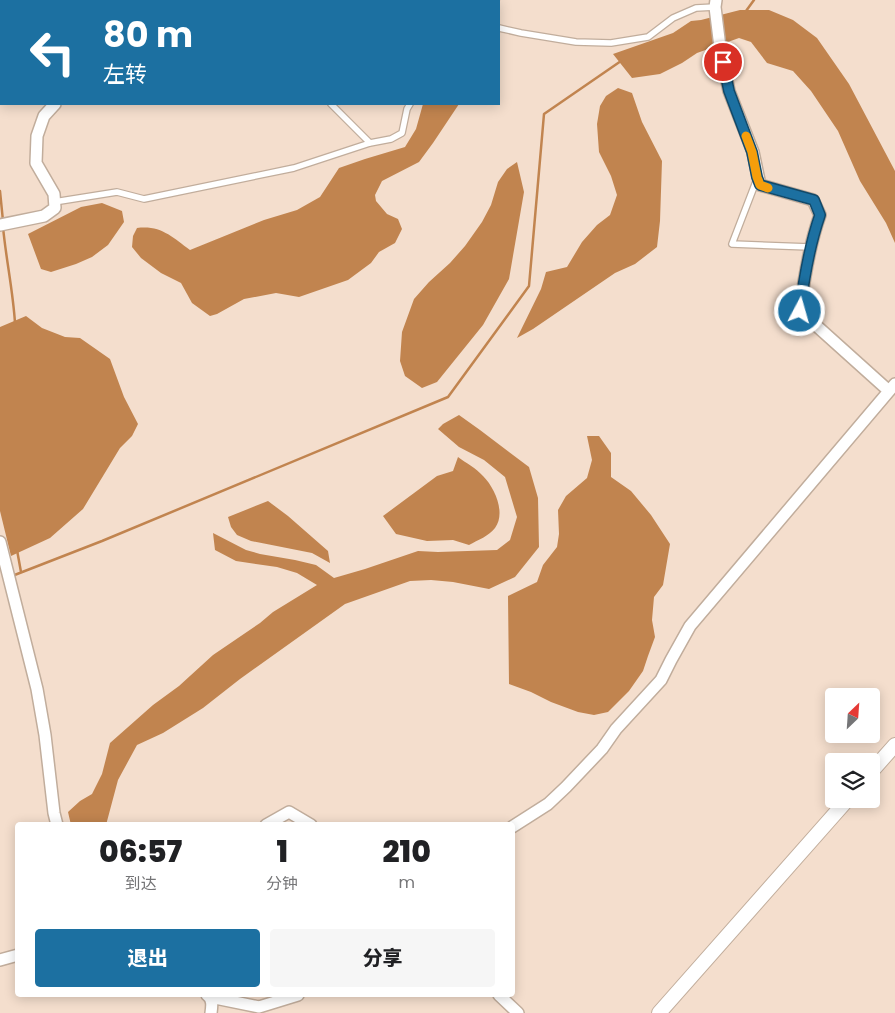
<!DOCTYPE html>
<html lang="zh">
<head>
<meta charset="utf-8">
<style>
  body { margin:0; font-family:Poppins,"Noto Sans SC",sans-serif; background:#f6f6f6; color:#202124; height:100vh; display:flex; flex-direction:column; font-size:19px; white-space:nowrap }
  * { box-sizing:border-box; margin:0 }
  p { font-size:16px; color:#757577 }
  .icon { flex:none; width:28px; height:28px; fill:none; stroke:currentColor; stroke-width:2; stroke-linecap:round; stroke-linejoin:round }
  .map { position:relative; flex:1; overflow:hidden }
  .side { position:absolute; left:15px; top:822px; width:500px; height:175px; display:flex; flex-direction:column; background:#fff; border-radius:5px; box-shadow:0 2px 12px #0003 }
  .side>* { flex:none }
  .hud { position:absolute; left:0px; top:0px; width:500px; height:105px; box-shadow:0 2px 12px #0003; background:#1c70a1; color:#fff; overflow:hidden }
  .needle { width:32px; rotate:25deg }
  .fabs { position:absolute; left:825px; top:688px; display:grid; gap:10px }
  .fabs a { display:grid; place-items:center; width:55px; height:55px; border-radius:5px; background:#fff; box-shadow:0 2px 12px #0003; font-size:25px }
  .pin { position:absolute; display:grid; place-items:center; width:42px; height:42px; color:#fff; margin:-21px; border:2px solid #fff; border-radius:50%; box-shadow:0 1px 5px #0007 }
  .me { position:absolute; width:55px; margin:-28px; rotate:6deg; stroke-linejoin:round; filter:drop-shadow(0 0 4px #0008) }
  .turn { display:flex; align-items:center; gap:18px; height:105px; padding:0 20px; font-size:22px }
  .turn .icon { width:65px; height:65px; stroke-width:2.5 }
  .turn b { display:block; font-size:35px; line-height:42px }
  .eta { display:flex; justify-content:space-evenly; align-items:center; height:85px; text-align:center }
  .eta b { font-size:30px; font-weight:800; line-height:35px }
  .primary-button { display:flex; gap:10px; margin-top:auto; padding:10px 20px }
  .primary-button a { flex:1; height:58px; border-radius:5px; background:#1c70a1; color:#fff; font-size:20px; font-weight:800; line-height:58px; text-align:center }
  .primary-button a+a { background:#f6f6f6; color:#202124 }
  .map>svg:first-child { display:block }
  .water { fill:#c1844f }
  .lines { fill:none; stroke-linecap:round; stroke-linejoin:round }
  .stream { stroke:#c1844f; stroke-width:2.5 }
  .service-casing { stroke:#c1ad9c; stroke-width:8 }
  .minor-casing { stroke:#c1ad9c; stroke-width:14 }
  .tertiary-casing { stroke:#c1ad9c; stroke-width:16 }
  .service { stroke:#fff; stroke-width:5.5 }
  .minor { stroke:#fff; stroke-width:11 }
  .tertiary { stroke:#fff; stroke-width:14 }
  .route-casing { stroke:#124969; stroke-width:12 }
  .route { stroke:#1c70a1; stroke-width:9 }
  .slow { stroke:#f59e0b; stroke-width:9 }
</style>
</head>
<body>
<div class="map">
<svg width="895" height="1013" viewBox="0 0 895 1013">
  <rect width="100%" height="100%" fill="#f4decd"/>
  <path class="water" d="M740,10h29l24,10 24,18 32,46 46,87v72l-9,-20 -26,-42 -22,-50 -27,-40 -18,-20 -26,-8 -16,-21 -12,-4 -42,15 -15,10 -22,11 -28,4 -19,-24 60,-21 18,-12 10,-1z
    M618,88l14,5 10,29 20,39 -2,60 -3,26 -22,17 -20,9 -82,56 -16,9 24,-49 5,-17 21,-5 15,-25 15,-17 13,-10 7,-20 -6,-19 -12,-24 -2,-28 3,-18 6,-10z
    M423,104h36l-26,39 -14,19 -37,19 -7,14 1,6 11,13 11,5 4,10 -7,14 -16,9 -8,11 -23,17 -49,17 -23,-4 -32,6 -27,15 -7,2 -18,-13 -11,-20 -20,-10 -20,-15 -9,-11 1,-11 4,-8c24,-3 35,9 53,22l74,-30 33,-10 23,-13 19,-29 26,-9 40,-12 11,-18z
    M517,162l7,30 -15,87 -26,46 -46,57 -15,6 -17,-12 -5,-15 2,-29 12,-33 15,-17 21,-19 15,-17 17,-24 9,-17 7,-23 9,-13z
    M102,203l20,8 2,11 -16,23 -16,12 -16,7 -25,8 -10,-3 -13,-35 53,-27z
    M26,316l16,12 23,9 15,1 30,21 14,38 14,27 -6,12 -12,12 -37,61 -33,29 -39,18 -11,-45v-184z
    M459,415l21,15 49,37 9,31 1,49 -24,30 -26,12 -36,-7 -22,-2 -21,1 -65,23 -105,75 -37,29 -40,25 -26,12 -19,35 -12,45h-35l-3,-13 12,-11 12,-7 10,-20 8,-31 43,-38 26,-19 34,-31 47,-32 13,-11 44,-27 -20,-12 -20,-6 -41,-6 -21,-11 -2,-17 33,17 14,4 35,6 21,5 18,13 31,-9 53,-18 20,1 59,-2 13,-10 7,-23 -12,-40 -21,-17 -25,-13 -21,-18 5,-5z
    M587,436h12l12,17v24l20,14 20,24 19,29 -7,41 -9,12 -2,23 3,17 -7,19 -5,15 -14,20 -21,21 -14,3 -16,-3 -27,-10 -20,-10 -22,-8 -1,-88 29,-14 6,-17 14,-18 2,-13 -1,-24 8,-14 21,-18 5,-18z
    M458,457c8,6 18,11 25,19 12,12 23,37 12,52 -6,8 -17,12 -26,17l-16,-5 -26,1 -31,-7 -13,-18 54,-40 16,-5z
    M268,501l20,15 40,35 2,12 -18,-10 -61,-12 -14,-6 -6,-8 -3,-10z"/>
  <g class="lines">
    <path class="stream" d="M746,11l8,-11
      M0,191l3,30
      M3,227c3,32 10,64 12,96
      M17,550l4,22
      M12,576l90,-35 346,-144 81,-111 15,-172 77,-53"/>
    <defs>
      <path id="service" d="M228,0l1,1
        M495,1l1,-1
        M499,28l22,5 55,9 35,1 37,-6 25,-19 23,-10 19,-1
        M331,104l39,39
        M757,179l-25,65 78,3
        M54,202l63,-10 27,7 150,-31 76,-25 21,-4 11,-6 5,-24 3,-5"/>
      <path id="minor" d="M716,0l-1,7 5,40 9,44 24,61 7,33 53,15 7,15c-11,31 -16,63 -20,96l89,80
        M166,1l1,-1
        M0,225l44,-9 11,-8 -1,-14 -18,-31 1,-27 7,-20 11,-12
        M0,542l37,147 8,46 9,78 3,12
        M266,825l23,-13 22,13
        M512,827l36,-23 18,-17 36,-38 14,-20 45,-49 10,-20 19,-34 205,-242
        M0,960l18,-5
        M207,995c6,4 5,11 4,18
        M499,995l19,18
        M210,997l49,10 39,-12"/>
      <path id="tertiary" d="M871,772l24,-27
        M659,1013l189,-214"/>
    </defs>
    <use href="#service" class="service-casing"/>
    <use href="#minor" class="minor-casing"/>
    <use href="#tertiary" class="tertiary-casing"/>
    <use href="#service" class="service"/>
    <use href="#minor" class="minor"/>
    <use href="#tertiary" class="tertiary"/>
  </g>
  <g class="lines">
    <defs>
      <path id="route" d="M723,62l6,29 23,61 5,25 3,8 54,15 6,15c-11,32 -16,62 -20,96"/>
    </defs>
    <use href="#route" class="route-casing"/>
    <use href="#route" class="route"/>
    <path class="slow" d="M746,136l6,16 5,25 3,8 8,3"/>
  </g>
</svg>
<div class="fabs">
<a><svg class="needle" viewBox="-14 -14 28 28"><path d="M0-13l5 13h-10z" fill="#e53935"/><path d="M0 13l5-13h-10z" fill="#757577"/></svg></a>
<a><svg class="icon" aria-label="layers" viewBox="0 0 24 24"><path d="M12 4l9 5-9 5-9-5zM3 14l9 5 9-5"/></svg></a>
</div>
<div class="pin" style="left:723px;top:62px;background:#d93025"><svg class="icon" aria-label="arrive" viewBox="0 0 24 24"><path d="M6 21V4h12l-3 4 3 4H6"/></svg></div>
<svg class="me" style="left:800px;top:311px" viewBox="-20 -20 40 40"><circle r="17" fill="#1c70a1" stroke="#fff" stroke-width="3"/><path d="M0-11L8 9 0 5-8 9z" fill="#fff"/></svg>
<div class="hud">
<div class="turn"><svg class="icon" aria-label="left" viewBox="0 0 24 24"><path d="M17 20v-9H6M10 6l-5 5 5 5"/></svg><div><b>80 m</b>左转</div></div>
</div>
<section class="side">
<div class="eta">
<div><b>06:57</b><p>到达</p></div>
<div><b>1</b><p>分钟</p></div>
<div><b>210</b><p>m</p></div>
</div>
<div class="primary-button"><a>退出</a><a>分享</a></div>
</section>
</div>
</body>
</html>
